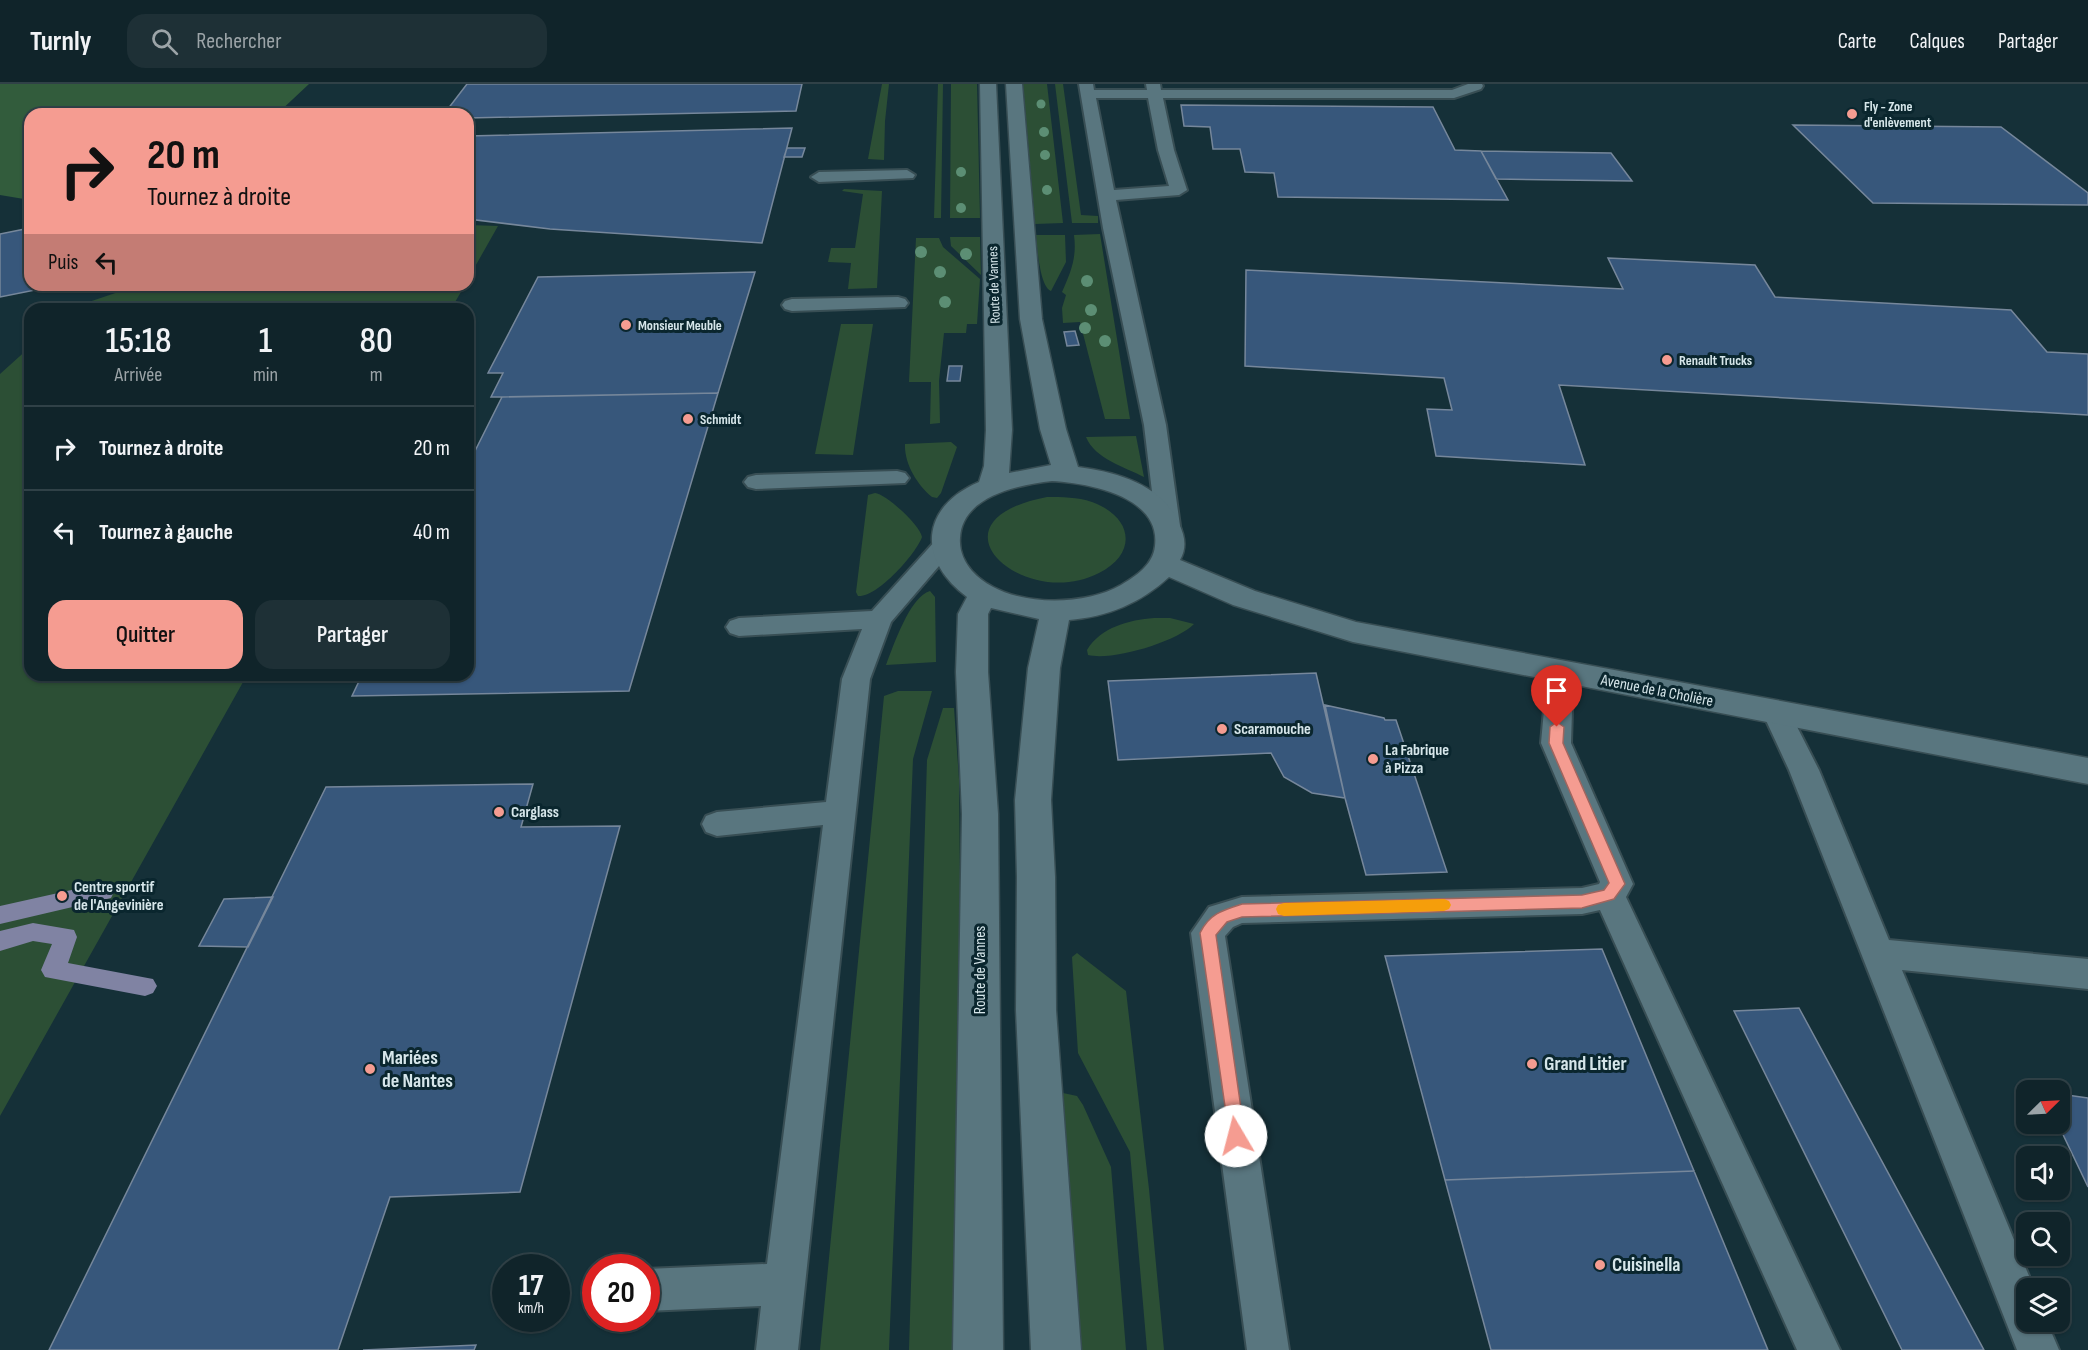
<!DOCTYPE html>
<html lang="fr">
<head>
<meta charset="utf-8">
<style>
  body { margin:0; font-family:"Sofia Sans Condensed",sans-serif; background:#1e3036; color:#f1f3f6; height:100vh; display:flex; flex-direction:column; font-size:22px; white-space:nowrap }
  * { box-sizing:border-box; margin:0 }
  p { font-size:20px; color:#9ca4a8 }
  .icon { flex:none; width:33px; height:33px; fill:none; stroke:currentColor; stroke-width:2; stroke-linecap:round; stroke-linejoin:round }
  .map { position:relative; flex:1; overflow:hidden }
  .details { position:absolute; left:24px; top:219px; width:450px; height:378px; display:flex; flex-direction:column; background:#10242a; border-radius:18px; box-shadow:0 2px 4px #0004,0 0 0 2px #304147 }
  .details>* { flex:none }
  .hud { position:absolute; left:24px; top:24px; width:450px; height:183px; border-radius:18px; box-shadow:0 2px 4px #0004,0 0 0 2px #304147; background:#f59c91; color:#111; overflow:hidden }
  .needle { width:39px; rotate:66deg }
  .fabs { position:absolute; left:2016px; top:996px; display:grid; gap:12px }
  .fabs a { display:grid; place-items:center; width:54px; height:54px; border-radius:12px; background:#10242a; box-shadow:0 2px 4px #0004,0 0 0 2px #304147; font-size:30px }
  .speed { position:absolute; left:492px; top:1170px; display:flex; gap:12px; font-size:30px; font-weight:700; text-align:center }
  .speed>* { display:grid; place-content:center; width:78px; height:78px; border-radius:50%; background:#10242a; box-shadow:0 2px 4px #0004,0 0 0 2px #304147; line-height:1 }
  .speed small { font-size:15px; font-weight:400 }
  .speed .limit { border:9px solid #d22; background:#fff; color:#111 }
  .pin { position:absolute; display:grid; place-items:center; width:51px; height:51px; color:#fff; margin:-62px -26px; border-radius:50% 50% 50% 0; rotate:-45deg; box-shadow:0 0 6px #0007 }
  .pin .icon { rotate:45deg }
  .me { position:absolute; width:66px; margin:-33px; rotate:352deg; stroke-linejoin:round; filter:drop-shadow(0 0 4px #0008) }
  .turn { display:flex; align-items:center; gap:21px; height:126px; padding:0 24px; font-size:27px }
  .turn .icon { width:78px; height:78px; stroke-width:2.5 }
  .turn b { display:block; font-size:42px; line-height:51px }
  .then { display:flex; align-items:center; height:57px; padding:0 24px; background:#0003; gap:12px; font-size:22px }
  .eta { display:flex; justify-content:space-evenly; align-items:center; height:102px; text-align:center }
  .eta b { font-size:36px; font-weight:600; line-height:42px }
  .primary-button { display:flex; gap:12px; margin-top:auto; padding:12px 24px }
  .primary-button a { flex:1; height:69px; border-radius:18px; background:#f59c91; color:#111; font-size:24px; font-weight:600; line-height:69px; text-align:center }
  .primary-button a+a { background:#1e3036; color:#f1f3f6 }
  ul { padding:0; list-style:none }
  li { display:flex; align-items:center; gap:18px; height:84px; padding:0 24px; border-top:2px solid #304147 }
  li div { flex:1 }
  li b { display:block; font-size:22px }
  li em { font-style:normal }
  header { display:flex; align-items:center; gap:36px; box-sizing:border-box; height:84px; padding:0 30px; background:#10242a; border-bottom:2px solid #304147 }
  header strong { font-size:28px }
  nav { display:flex; gap:33px; margin-inline-start:auto; font-size:21px }
  .search { width:420px; height:54px; background:#1e3036; display:flex; align-items:center; gap:15px; box-sizing:border-box; padding:0 21px; border-radius:18px; color:#9ca4a8; font-size:22px }
  .map>svg:first-child { display:block }
  .green { fill:#2c4f35 }
  .forest { fill:#325c3c }
  .lines { fill:none; stroke-linecap:round; stroke-linejoin:round }
  .stream { fill:#8083a3; fill-rule:evenodd }
  .building { fill:#37577b; stroke:#76879b; stroke-width:1.5 }
  .lane-casing { stroke:#384e54; stroke-width:4 }
  .secondary-casing { stroke:#384e54; stroke-width:3 }
  .lane { fill:#59767f; fill-rule:evenodd }
  .secondary { fill:#59767f; fill-rule:evenodd }
  .tree { fill:#5c8e74 }
  .route { fill:#f59c91; stroke:#9f655e; stroke-width:1.5 }
  .slow { fill:#f59e0b }
  .poi-dot { fill:#f59c91; stroke:#0a262e; stroke-width:2 }
  .labels { text-anchor:middle; dominant-baseline:central; stroke-width:6; stroke-linejoin:round; paint-order:stroke }
  .far-poi-label { font-size:14px; font-weight:bold; fill:#d6e6ea; stroke:#0a262e; text-anchor:start }
  .far-street-label { font-size:14px; fill:#d6e6ea; stroke:#0a262e }
  .street-label { font-size:16px; fill:#d6e6ea; stroke:#0a262e }
  .poi-label { font-size:16px; font-weight:bold; fill:#d6e6ea; stroke:#0a262e; text-anchor:start }
  .near-poi-label { font-size:20px; font-weight:bold; fill:#d6e6ea; stroke:#0a262e; text-anchor:start }
</style>
</head>
<body>
<header>
<strong>Turnly</strong>
<div class="search"><svg class="icon" aria-label="search" viewBox="0 0 24 24"><circle cx="10" cy="10" r="6"/><path d="M15 15l6 6"/></svg>Rechercher</div>
<nav><a>Carte</a><a>Calques</a><a>Partager</a></nav>
</header>
<div class="map">
<svg width="2088" height="1266" viewBox="0 0 2088 1266">
  <rect width="100%" height="100%" fill="#153038"/>
  <path class="green" d="M882,0h7l-4,37 -1,39 -16,-1z
    M938,0h5l-2,134h-7z
    M951,0h26l3,134h-30z
    M1023,0h24l16,139 -28,1z
    M1055,0h8l18,131 17,1v7h-26z
    M844,105l38,2 -5,97 -29,1 3,-26 -23,-1 3,-14h24l8,-54 -21,-3z
    M468,141l30,1 -30,53z
    M1100,150l30,185h-25l-25,-97 -17,1 -1,-15 4,-13 -4,-3c9,-20 15,-35 12,-57z
    M1036,151h29l1,27 -15,29c-11,-4 -14,-43 -15,-56z
    M950,153h30l1,38 -30,-29z
    M916,154h23l4,9 37,32 -3,45h-10l-1,9h-22l-5,48 1,42 -10,1 1,-42h-22z
    M139,201h326l-14,24h-378l4,-3z
    M841,240h32l-20,131 -38,-1z
    M30,263v328h217l-247,441v-742z
    M1136,352l8,41c-19,-10 -49,-18 -58,-40z
    M951,358l6,5 -16,46 -4,5 -5,-1c-15,-12 -28,-34 -27,-53z
    M875,409c11,1 45,32 47,44 -6,17 -45,61 -64,59l-2,-4 12,-97z
    M1047,413c15,0 30,0 45,5 41,15 46,51 7,71 -75,39 -178,-52 -52,-76z
    M930,507l5,6 1,65 -50,3c7,-18 24,-69 44,-74z
    M1154,534h16l24,6c-18,18 -81,37 -106,31l-1,-5c14,-23 42,-30 67,-32z
    M898,607h34l-19,68 -24,591h-69l64,-654z
    M943,624h11l5,71 1,108 -6,463h-45l18,-590z
    M1077,869l49,38 23,198 15,161h-17l-17,-198 -52,-99 -6,-96z
    M1063,1009l14,3 6,9 28,62 15,183h-45z"/>
  <path class="forest" d="M0,0h309l-32,30h-247v86l-30,-5z"/>
  <g class="lines">
    <path class="stream" d="M103,799l8,3 3,6 -3,6 -111,26v-18z
      M33,839l41,7 3,7 -9,26 85,16 4,7 -4,7 -8,3 -100,-19 -4,-7 11,-26 -19,-3 -33,10v-20z"/>
  </g>
  <path class="building" d="M467,0h335l-6,27 -328,7v-4h-24z
    M1181,21l252,2 22,43 26,1 27,49 -230,-3 -4,-24 -29,-1 -5,-23h-27l-3,-22 -26,-1z
    M1793,41l208,2 87,66v12l-215,-2z
    M792,44l-30,115 -212,-14 -82,-10v-83z
    M787,64h18l-3,9h-18z
    M1481,67l130,2 21,28 -136,-2z
    M30,144v57h30l-60,12v-63z
    M1608,174l147,7 20,32 236,13 36,42 41,2v61l-529,-30 26,80 -149,-9 -9,-47 25,1 -8,-32 -199,-12 1,-96 377,19z
    M755,188l-37,121 -227,4 12,-24h-15l50,-96z
    M1075,247l4,14 -12,1 -3,-14z
    M949,282h13l-2,15h-13z
    M718,309l-89,298 -277,5 10,-21h106v-210l34,-68z
    M1316,589l29,125 -33,-5 -28,-16 -13,-24 -153,7 -10,-79z
    M1325,621l59,13 1,2h11l51,152 -81,3 -21,-77z
    M533,700l-12,43 99,-1 -100,366 -130,5 -52,153h-289l277,-563z
    M273,813l-25,50 -49,-1 25,-47z
    M1602,865l92,222 -249,9 -60,-224z
    M1799,924l185,342h-82l-168,-339z
    M2060,1010l28,4v89l-30,-63z
    M1694,1087l74,179h-277l-46,-170z
    M476,1261l-2,5h-111z"/>
  <g class="lines">
    <defs>
      <path id="lane" d="M1079,0h14l1,6h53l-1,-6h14l1,6h291l16,-6h14l1,2 -2,3 -27,9h-291l11,52 13,40 -8,5 -63,5 50,225 15,108 -3,5 -9,2 -9,-2 -3,-5 -13,-108 -41,-197zM1096,14h52l10,52 11,36 -55,4z
        M907,86l8,5 -2,3 -94,4 -8,-5 8,-5z
        M898,213l7,2 3,4 -3,4 -113,4 -7,-2 -3,-4 3,-4 7,-2z
        M897,387l8,2 4,5 -4,5 -149,6 -8,-2 -4,-5 4,-5 8,-2z
        M945,453l9,3 3,5 -66,77 -21,57 -72,671h-42l5,-44 -115,5v-42l121,-5 56,-439 -106,11 -11,-4 -4,-8 4,-8 11,-4 109,-10 16,-123 20,-50 -123,7 -9,-3 -4,-6 4,-6 9,-3 133,-7 64,-71z
        M1566,580l10,2 4,7 -8,37 -1,33 62,141 -7,13 214,453h-43l-197,-440 -18,4 -340,9 -9,4 -8,9 64,414h-42l-56,-417 18,-26 33,-10 340,-9 17,-4 1,-2 -59,-139 3,-33 8,-37 4,-7z
        M1777,620l10,3 32,63 70,170 199,19v30l-186,-19 132,318h-8v34h21l12,28h-42l-228,-580 -26,-56 4,-7z"/>
      <path id="secondary" d="M980,0h16l16,346 -3,43 42,-8 -11,-36 -20,-110 -14,-235h16l20,235 24,110 12,38c39,5 85,18 101,57 6,12 8,24 1,36l75,31 101,31 732,136v26l-735,-142 -120,-37 -64,-28c-28,26 -62,40 -100,43l-9,48 -9,132 4,77 1,133 25,340h-50l-15,-340 1,-133 -2,-77 13,-132 11,-49 -48,-11 -3,6v58l10,142 5,536h-50l9,-536 -6,-142 2,-58 9,-17c-50,-37 -47,-90 12,-115l5,-16 2,-36zM1052,397c36,2 109,15 103,65 -2,19 -19,30 -34,39 -40,23 -117,22 -149,-14 -8,-9 -13,-21 -12,-33 2,-42 58,-53 92,-57z"/>
    </defs>
    <use href="#lane" class="lane-casing"/>
    <use href="#secondary" class="secondary-casing"/>
    <use href="#lane" class="lane"/>
    <use href="#secondary" class="secondary"/>
  </g>
  <g class="tree">
    <circle cx="1041" cy="20" r="4.5"/>
    <circle cx="1044" cy="48" r="5"/>
    <circle cx="1045" cy="71" r="5"/>
    <circle cx="961" cy="88" r="5"/>
    <circle cx="1047" cy="106" r="5"/>
    <circle cx="961" cy="124" r="5"/>
    <circle cx="921" cy="168" r="6"/>
    <circle cx="966" cy="170" r="6"/>
    <circle cx="940" cy="188" r="6"/>
    <circle cx="1087" cy="197" r="6"/>
    <circle cx="945" cy="218" r="6"/>
    <circle cx="1091" cy="226" r="6"/>
    <circle cx="1085" cy="244" r="6"/>
    <circle cx="1105" cy="257" r="6"/>
  </g>
  <path class="route" d="M1557,638l7,5 -1,16 62,141 -11,15 -32,9 -340,9 -15,5 -11,13 29,201 -2,5 -7,3 -6,-3 -30,-208c9,-19 23,-23 42,-29l340,-9 22,-5 5,-7 -60,-140 1,-16z"/>
  <path class="slow" d="M1444,815l5,2 2,4 -2,4 -5,2 -160,5 -6,-2 -2,-5 2,-4 6,-2z"/>
  <g class="poi-dot">
    <circle cx="1852" cy="30" r="6"/>
    <circle cx="626" cy="241" r="6"/>
    <circle cx="1667" cy="276" r="6"/>
    <circle cx="688" cy="335" r="6"/>
    <circle cx="1222" cy="645" r="6"/>
    <circle cx="1373" cy="675" r="6"/>
    <circle cx="499" cy="728" r="6"/>
    <circle cx="62" cy="812" r="6"/>
    <circle cx="1532" cy="980" r="6"/>
    <circle cx="370" cy="985" r="6"/>
    <circle cx="1600" cy="1181" r="6"/>
  </g>
  <g class="labels">
    <g class="far-poi-label">
      <text x="1864" y="22">Fly - Zone<tspan x="1864" dy="16">d'enlèvement</tspan></text>
      <text x="638" y="241">Monsieur Meuble</text>
      <text x="1679" y="276">Renault Trucks</text>
      <text x="700" y="335">Schmidt</text>
    </g>
    <g class="far-street-label">
      <text transform="translate(994 201) rotate(-92)">Route de Vannes</text>
    </g>
    <g class="street-label">
      <text transform="translate(1657 607) rotate(11)">Avenue de la Cholière</text>
      <text transform="translate(980 886) rotate(-90)">Route de Vannes</text>
    </g>
    <g class="poi-label">
      <text x="1234" y="645">Scaramouche</text>
      <text x="1385" y="666">La Fabrique<tspan x="1385" dy="18">à Pizza</tspan></text>
      <text x="511" y="728">Carglass</text>
      <text x="74" y="803">Centre sportif<tspan x="74" dy="18">de l'Angevinière</tspan></text>
    </g>
    <g class="near-poi-label">
      <text x="382" y="974">Mariées<tspan x="382" dy="23">de Nantes</tspan></text>
      <text x="1544" y="980">Grand Litier</text>
      <text x="1612" y="1181">Cuisinella</text>
    </g>
  </g>
</svg>
<div class="fabs">
<a><svg class="needle" viewBox="-14 -14 28 28"><path d="M0-13l5 13h-10z" fill="#e53935"/><path d="M0 13l5-13h-10z" fill="#9ca4a8"/></svg></a>
<a><svg class="icon" aria-label="sound" viewBox="0 0 24 24"><path d="M4 9h4l5-4v14l-5-4H4zM17 9q2 3 0 6"/></svg></a>
<a><svg class="icon" aria-label="search" viewBox="0 0 24 24"><circle cx="10" cy="10" r="6"/><path d="M15 15l6 6"/></svg></a>
<a><svg class="icon" aria-label="layers" viewBox="0 0 24 24"><path d="M12 4l9 5-9 5-9-5zM3 14l9 5 9-5"/></svg></a>
</div>
<div class="speed"><div>17<small>km/h</small></div><div class="limit">20</div></div>
<div class="pin" style="left:1557px;top:643px;background:#d93025"><svg class="icon" aria-label="arrive" viewBox="0 0 24 24"><path d="M6 21V4h12l-3 4 3 4H6"/></svg></div>
<svg class="me" style="left:1236px;top:1052px" viewBox="-20 -20 40 40"><circle r="19" fill="#fff"/><path d="M0-13L10 11 0 6-10 11z" fill="#f59c91"/></svg>
<div class="hud">
<div class="turn"><svg class="icon" aria-label="right" viewBox="0 0 24 24"><path d="M7 20v-9h11M14 6l5 5-5 5"/></svg><div><b>20 m</b>Tournez à droite</div></div>
<div class="then">Puis<svg class="icon" aria-label="left" viewBox="0 0 24 24"><path d="M17 20v-9H6M10 6l-5 5 5 5"/></svg></div>
</div>
<section class="details">
<div class="eta">
<div><b>15:18</b><p>Arrivée</p></div>
<div><b>1</b><p>min</p></div>
<div><b>80</b><p>m</p></div>
</div>
<ul>
<li><svg class="icon" aria-label="right" viewBox="0 0 24 24"><path d="M7 20v-9h11M14 6l5 5-5 5"/></svg><div><b>Tournez à droite</b></div><em>20 m</em></li>
<li><svg class="icon" aria-label="left" viewBox="0 0 24 24"><path d="M17 20v-9H6M10 6l-5 5 5 5"/></svg><div><b>Tournez à gauche</b></div><em>40 m</em></li>
</ul>
<div class="primary-button"><a>Quitter</a><a>Partager</a></div>
</section>
</div>
</body>
</html>
